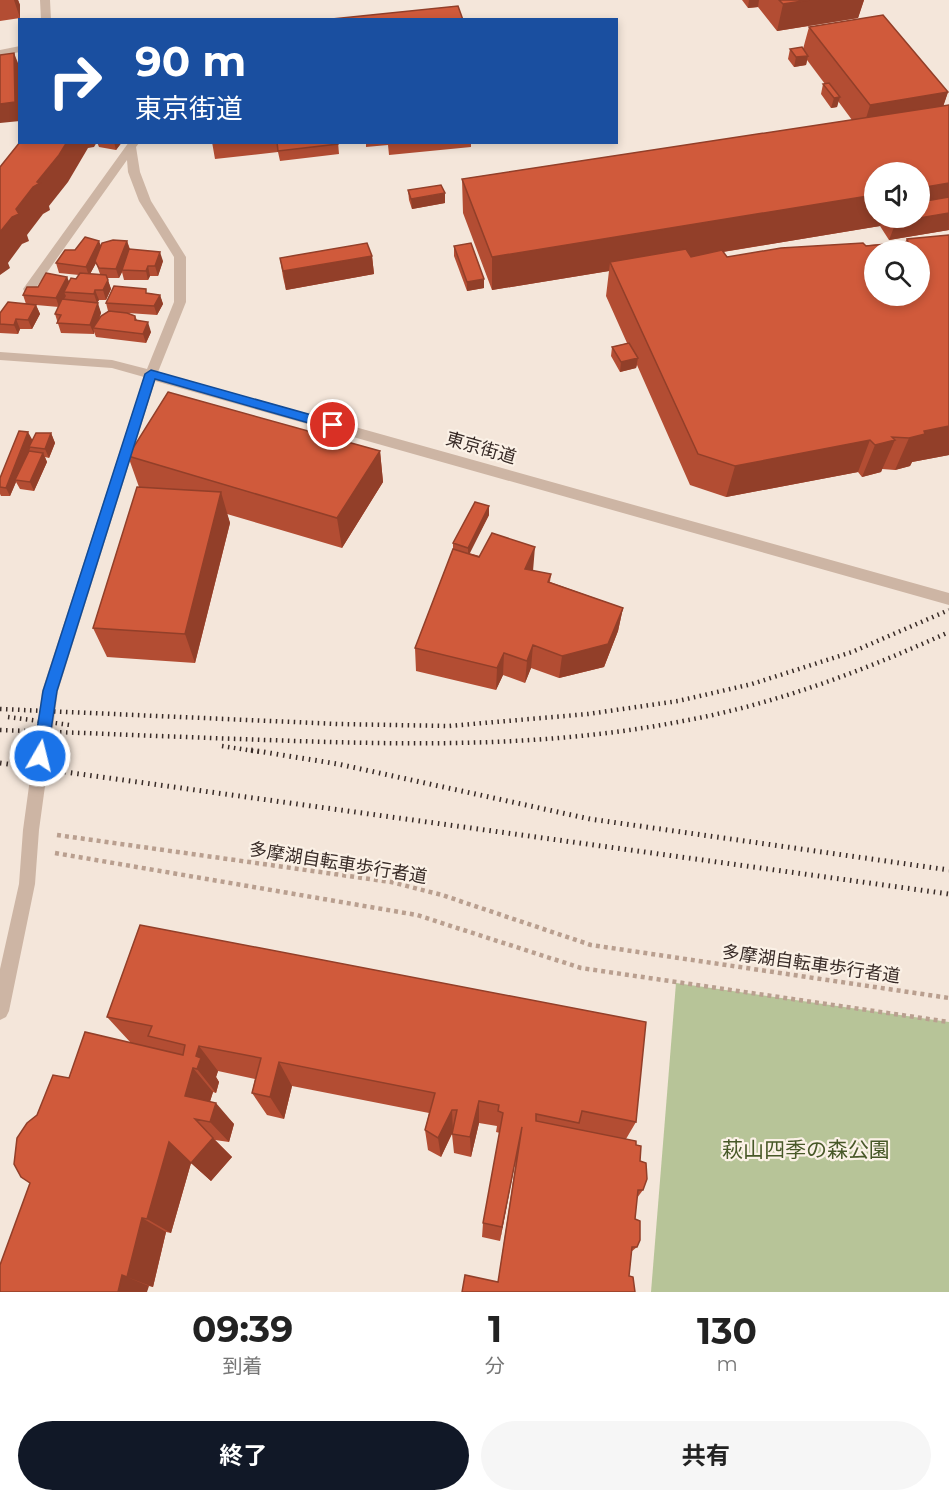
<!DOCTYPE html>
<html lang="ja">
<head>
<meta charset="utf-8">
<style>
  body { margin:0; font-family:Montserrat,"Noto Sans JP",sans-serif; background:#f6f6f6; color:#222; height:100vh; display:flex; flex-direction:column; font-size:22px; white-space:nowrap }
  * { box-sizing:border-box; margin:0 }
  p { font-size:20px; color:#767676 }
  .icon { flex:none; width:33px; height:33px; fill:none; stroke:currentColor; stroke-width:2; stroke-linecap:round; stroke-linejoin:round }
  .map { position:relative; height:1292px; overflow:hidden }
  .panel { display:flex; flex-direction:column; background:#fff; flex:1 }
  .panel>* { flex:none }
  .banner { position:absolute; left:18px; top:18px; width:600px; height:126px; border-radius:0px; box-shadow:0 3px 9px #0003; background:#1a4fa0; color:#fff; overflow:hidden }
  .fabs { position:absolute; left:864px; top:162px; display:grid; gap:12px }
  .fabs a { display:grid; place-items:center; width:66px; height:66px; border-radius:50%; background:#fff; box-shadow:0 3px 9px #0003; font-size:30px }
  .pin { position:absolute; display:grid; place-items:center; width:51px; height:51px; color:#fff; margin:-26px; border:3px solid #fff; border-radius:50%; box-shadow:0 2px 6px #0007 }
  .me { position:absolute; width:66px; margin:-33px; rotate:8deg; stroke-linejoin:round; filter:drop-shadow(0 0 4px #0008) }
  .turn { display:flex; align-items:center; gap:21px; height:126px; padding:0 18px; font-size:27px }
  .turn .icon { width:78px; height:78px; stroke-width:2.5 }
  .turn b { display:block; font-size:42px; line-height:51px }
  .eta { display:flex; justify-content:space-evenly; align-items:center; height:102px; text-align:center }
  .eta b { font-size:36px; font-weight:700; line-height:42px }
  .primary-button { display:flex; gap:12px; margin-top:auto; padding:12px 18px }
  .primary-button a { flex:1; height:69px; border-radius:36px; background:#111827; color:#fff; font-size:24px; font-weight:700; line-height:69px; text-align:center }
  .primary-button a+a { background:#f6f6f6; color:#222 }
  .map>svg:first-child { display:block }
  .green { fill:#b7c498 }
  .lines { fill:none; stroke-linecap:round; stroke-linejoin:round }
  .path { stroke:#b99f8f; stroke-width:4.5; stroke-dasharray:4 4; stroke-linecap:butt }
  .minor { fill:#cdb5a4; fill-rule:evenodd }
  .rail-far1 { stroke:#382b27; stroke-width:4.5; stroke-dasharray:1.5 4.5; stroke-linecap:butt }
  .rail { stroke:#382b27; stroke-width:5; stroke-dasharray:1.5 5; stroke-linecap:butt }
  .wall { fill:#b34d33; fill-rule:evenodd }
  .shaded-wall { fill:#923f29 }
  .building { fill:#d05a3b; stroke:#923f29; stroke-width:1.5; fill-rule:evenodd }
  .route { fill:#1a73e8; stroke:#114b97; stroke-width:1.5 }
  .labels { text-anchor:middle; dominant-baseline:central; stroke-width:4.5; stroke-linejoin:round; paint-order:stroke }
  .street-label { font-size:18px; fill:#382b27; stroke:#fbf1e6 }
  .near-park-label { font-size:21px; fill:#485828; stroke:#fbf1e6 }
</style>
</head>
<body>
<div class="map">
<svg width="949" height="1292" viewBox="0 0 949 1292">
  <rect width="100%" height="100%" fill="#f4e6da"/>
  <path class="green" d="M676,983l273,39v270h-298z"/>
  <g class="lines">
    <path class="path" d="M57,835l334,47 51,13 149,50 358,53
      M55,853l362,62 164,53 368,54"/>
    <path class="minor" d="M40,0h10l1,20h-10z
      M20,46v6l-20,4v-6z
      M129,142l10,1 -3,4 4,25 11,29 35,56v45l-28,70 791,221v12l-794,-224 -97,310 -19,139 -4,54 -26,127 -3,6 -6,3v-51l19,-85 4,-54 19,-139 102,-314 -32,-9 -112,-8v-8l112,8 35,9 27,-67v-45l-35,-56 -11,-29 -1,-12 -94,132h-8l-2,-3z"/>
    <path class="rail-far1" d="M0,709l338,15 111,2 139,-12 90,-13 74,-17 100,-32 97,-42
      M8,717l62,8
      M0,730c89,3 178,7 267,10 140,5 278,8 416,-19 93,-17 180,-50 266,-89
      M222,746l38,6"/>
    <path class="rail" d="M251,750l87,14 252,55 359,51
      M0,763l949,131"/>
  </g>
  <path class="wall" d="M0,0h18l2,5v13l-20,3z
    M742,0h122l-6,18 -81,13 -19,-24 -10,1z
    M809,27l139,65 -5,14 6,-1v125l-60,10 -9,-14 -157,26 4,5 178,-15 2,-3 42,-4v220l-37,7 -2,4 -15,4 -13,-1 -1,3 -19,5 -4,-5 -132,25 -36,-12 -53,-120 -1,3 -16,4 -9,-16 1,-9 15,-4 -21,-47 3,-25 -117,19 -29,-77 -1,-34 390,-59 -14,-19 -1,6 -6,1 -10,-14 2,-10h2l-18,-24 -1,5 -12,2 -6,-8 2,-10h13zM874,172l46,46h-46z
    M97,142h25l-6,8 -17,-3z
    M212,142h126l1,12 -59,7 -2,-9 -63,7z
    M366,142h105v5l-82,8 -1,-10 -22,2z
    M408,190l37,13 -33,6 -3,-9z
    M127,241l3,8 33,12 -5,15h-8l-2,4h-24l-2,-8 -3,6h-12l4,11 -5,11h-7l-2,3 4,10 -2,5 9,-7 -2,-8 41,-10 13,2 3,9 -6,11 -29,-2 7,3 2,4 14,12 -5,11 -50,-6 -2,-5v2l-33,-1 -6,-19 4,-7 -23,-2 4,9 -8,15h-12l-2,5 -18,-1v-20l26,-9 -3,-9 15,-8 29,-10 2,5 7,-3 3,-4 -20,-2 -3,-10 19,-13zM96,263l4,11h-10z
    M454,246l30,42 -17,3 -13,-35z
    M372,256l2,18 -88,16 -3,-13 -3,-19z
    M51,433l4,10 -6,15 -4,-1 2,5 -13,29 -14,-2 -4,-7 -6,14h-9l-1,-2v-16l32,-37z
    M380,451l3,31 -41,66 -115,-34 3,9 -35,140 -88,-6 -14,-29 46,-141 -11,-31z
    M489,506v9l-20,38 64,18 18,3 -1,8 73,26 -5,23 -14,36 -45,11 -28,-10 -6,15 -22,-8 -7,15 -80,-19 -1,-23 38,-99v-6z
    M140,925l496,197 -10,17 10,6 4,16 3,29 -6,8 -2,21 2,28 -6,5 -133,30 20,-135 -18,94 -18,-4 1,-14 17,-90 -4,-1 1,-6 -18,-3 -8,34 -17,-4 -2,-19 -11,23 -13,-7 -3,-20 4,-17 -137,-27 -8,33 -17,-4 -15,-22 3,-14 -37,-8 -2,6 3,5 -3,11 -3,-1 -3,9 24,23 -5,18 -14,-2 17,17 -21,24 -20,-18 -20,70 -5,-1 -13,55 -4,-1 -149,6 30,-109 7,-68 32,-37 62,-35 -24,-26z"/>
  <path class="shaded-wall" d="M14,0h4l2,5v13z
    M749,0h10l-1,7 -10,1z
    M809,0h55l-6,18 -81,13 6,-27z
    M14,53l6,15v53l-20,2v-19z
    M808,56l-2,9 -12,2 2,-10z
    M948,92l-9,27 -77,13 8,-27z
    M840,97l-3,10 -6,1 3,-10z
    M67,142h30l-3,5 -6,1 -20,34 -19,24 1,4 -7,4 -16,21 2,6 -7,3 -14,19 2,5 -10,7v-43l16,-23z
    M114,142h8l-6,8z
    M949,183v47l-60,10 7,-18 24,-4v-30z
    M445,193v10l-33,6 -1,-10z
    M874,195v23h9l-3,8 -267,44 -3,-8 -1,9 -117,19v-33z
    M99,241l4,9 -14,26 -3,-9z
    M127,241l3,10 -8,19v2l-3,6 -3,-9z
    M160,252l3,9 -5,15 -3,-10z
    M372,256l2,18 -88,16 -3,-19z
    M148,266l2,10 -2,4 -2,-9z
    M67,277l4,9 -7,6 2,4 -7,11 -3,-9z
    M484,279v9l-17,3v-9z
    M108,280l3,9 -5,11 -3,-10z
    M95,290l4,10 -2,3 -3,-9z
    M160,295l3,9 -6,11 -3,-9z
    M98,303l3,10 -5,15h-3l1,4v2l-4,-9z
    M36,305l4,9 -8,15 -4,-9z
    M16,319l4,10 -2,5 -4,-9z
    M148,322l3,10 -5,11 -3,-9z
    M638,358l-2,10 -16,4 1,-10z
    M949,426v29l-37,7 -2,4 -15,4 14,-32 15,-7z
    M28,432l5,9 -16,40 -2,-1 1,2 -6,14 -4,-8z
    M51,433l4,10 -6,15 -4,-9z
    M870,440l-12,32 -132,25 9,-31z
    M895,440l-14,32 -19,5 13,-32z
    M380,451l3,31 -41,66 -5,-30z
    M43,453l4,9 -13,29 -4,-9z
    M221,492l9,31 -35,140 -10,-29z
    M489,506v9l-21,42v-9z
    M535,547l-2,24 -8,-2z
    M623,608l-5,23 -14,36 -45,11 3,-22z
    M533,645l-2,23 -6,15 2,-22z
    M504,653l-1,22 -7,15 1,-22z
    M199,1046l19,25 -2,6 3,5 -3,11 -19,-24 -1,-13z
    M279,1062l13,24 -8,33 -14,-22z
    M193,1068l20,24 -8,26 -20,-22z
    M479,1101v22l-8,34 -1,-20z
    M216,1103l18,21 -5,18 -19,-20z
    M452,1110l1,21 -12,26 -3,-19z
    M522,1127l-4,20 -18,94 2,-14z
    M213,1138l19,19 -21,24 -20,-18 -20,70 -24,-14 22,-77z
    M142,1218l24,14 -13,55 -26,-10z
    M122,1275l27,11 -2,6h-29z"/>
  <path class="building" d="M779,0h30l-26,4z
    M458,6l5,14h-141z
    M883,15l65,77 -78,13 -61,-78z
    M802,47l6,9 -12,1 -6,-8z
    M14,53l1,49 -15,2v-49z
    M829,83l11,14 -6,1 -11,-14z
    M949,105v78l-29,5v-16h-46v23l-382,62 -30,-78z
    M20,142h47l-8,13 -22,27 3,1 -7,4 -17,22 3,5 -7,3 -12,15v-65z
    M277,142h61v2l-60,7z
    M441,185l4,8 -34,6 -3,-9z
    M949,197v16l-53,9 -3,-4h27v-16z
    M949,235v191l-25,5 1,3 -16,4 -17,-1 3,3 -20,5 -5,-5 -135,26 -37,-12 -88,-192 76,-13 5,8 31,-7 5,7 54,-9 82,-5 3,3 42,-4 -1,-3zM874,250h46v46h-46z
    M85,237l14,4 -13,26 -30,-4 9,-13h10z
    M113,240l14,1 -11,28 -17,-1 -4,-7 7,-18z
    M367,243l5,13 -89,15 -3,-13z
    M471,243l13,36 -17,3 -13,-36z
    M129,249l31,3 -5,14h-7l-2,5 -24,-1z
    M46,273l21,4 -11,21 -33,-3 4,-8h11z
    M80,273l26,2 2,5 -5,10h-8l-1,4 -30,-2 7,-14 5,1z
    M114,286l32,3v4l14,2 -6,11 -48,-3z
    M62,299l36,4 -8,22 -33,-2 4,-8 -6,-1z
    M8,302l28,3 -8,15 -12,-1 -2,6 -14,-1v-11z
    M109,311l18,2 8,3v4l13,2 -5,12 -50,-6 8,-12z
    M629,343l9,15 -17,4 -9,-15z
    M168,392l212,59 -43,67 -209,-62z
    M19,431l9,1 -22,56 -6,-1v-9z
    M36,433h15l-6,16 -16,-2z
    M29,451l14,2 -13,29 -15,-2z
    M137,487l84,5 -36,142 -92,-6z
    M475,502l14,4 -21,42 -15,-5z
    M492,533l43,14 -10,22 26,5 -3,8 75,26 -15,36 -46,12 -29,-11 -6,16 -23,-8 -7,15 -82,-20 38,-99 26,8z
    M140,925l506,97 -10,100 -54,-11 -3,12 -43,-9v7l100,20v4l5,1 -1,15 6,2 1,16 -4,11h-5l-3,29 5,2v19l-3,7h-5l-3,29 4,1 2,15h-173l3,-17 33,7 24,-155 -20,100 -19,-4 20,-110 -5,-2 1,-6 -20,-4 -9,36 -18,-3 5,-24h-5l-14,28 -13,-8 10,-37 -156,-31 -9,35 -18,-4 9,-35 -62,-12 -3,10 5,2 -4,11 -4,-1 -8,28 31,7 -6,19 -15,-3 18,19 -22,25 -22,-21 -22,77 -5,-1 -15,59 -5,-2 -4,17h-118v-27l30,-82 -9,-6 -7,-13 3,-26 10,-15 10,-8 16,-40 16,3 16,-46 98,23 2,-10 -37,-9 4,-10 -45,-9z"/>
  <path class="route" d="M151,370l182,51 6,4 -6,5 -178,-51 -98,312 -10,65 -2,5 -5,2 -5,-2 -2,-5 10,-65 102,-317z"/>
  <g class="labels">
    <g class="street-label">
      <text transform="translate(481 448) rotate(16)">東京街道</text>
      <text transform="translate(338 863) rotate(9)">多摩湖自転車歩行者道</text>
      <text transform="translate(811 964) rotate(8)">多摩湖自転車歩行者道</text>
    </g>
    <g class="near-park-label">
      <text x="806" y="1149">萩山四季の森公園</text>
    </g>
  </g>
</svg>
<div class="fabs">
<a><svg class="icon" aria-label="sound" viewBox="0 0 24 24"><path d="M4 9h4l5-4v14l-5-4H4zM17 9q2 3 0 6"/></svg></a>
<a><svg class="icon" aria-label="search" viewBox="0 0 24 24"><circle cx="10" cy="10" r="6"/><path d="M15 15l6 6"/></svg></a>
</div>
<div class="pin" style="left:333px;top:425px;background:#d93025"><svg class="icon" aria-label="arrive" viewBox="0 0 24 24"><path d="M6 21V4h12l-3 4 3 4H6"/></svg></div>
<svg class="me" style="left:40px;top:756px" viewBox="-20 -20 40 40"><circle r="17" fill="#1a73e8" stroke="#fff" stroke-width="3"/><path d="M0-11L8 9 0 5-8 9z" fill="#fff"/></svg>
<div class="banner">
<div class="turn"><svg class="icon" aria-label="right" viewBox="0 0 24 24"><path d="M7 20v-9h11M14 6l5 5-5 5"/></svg><div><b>90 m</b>東京街道</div></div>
</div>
</div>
<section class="panel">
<div class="eta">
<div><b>09:39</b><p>到着</p></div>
<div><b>1</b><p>分</p></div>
<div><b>130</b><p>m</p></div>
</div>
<div class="primary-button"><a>終了</a><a>共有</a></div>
</section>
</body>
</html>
